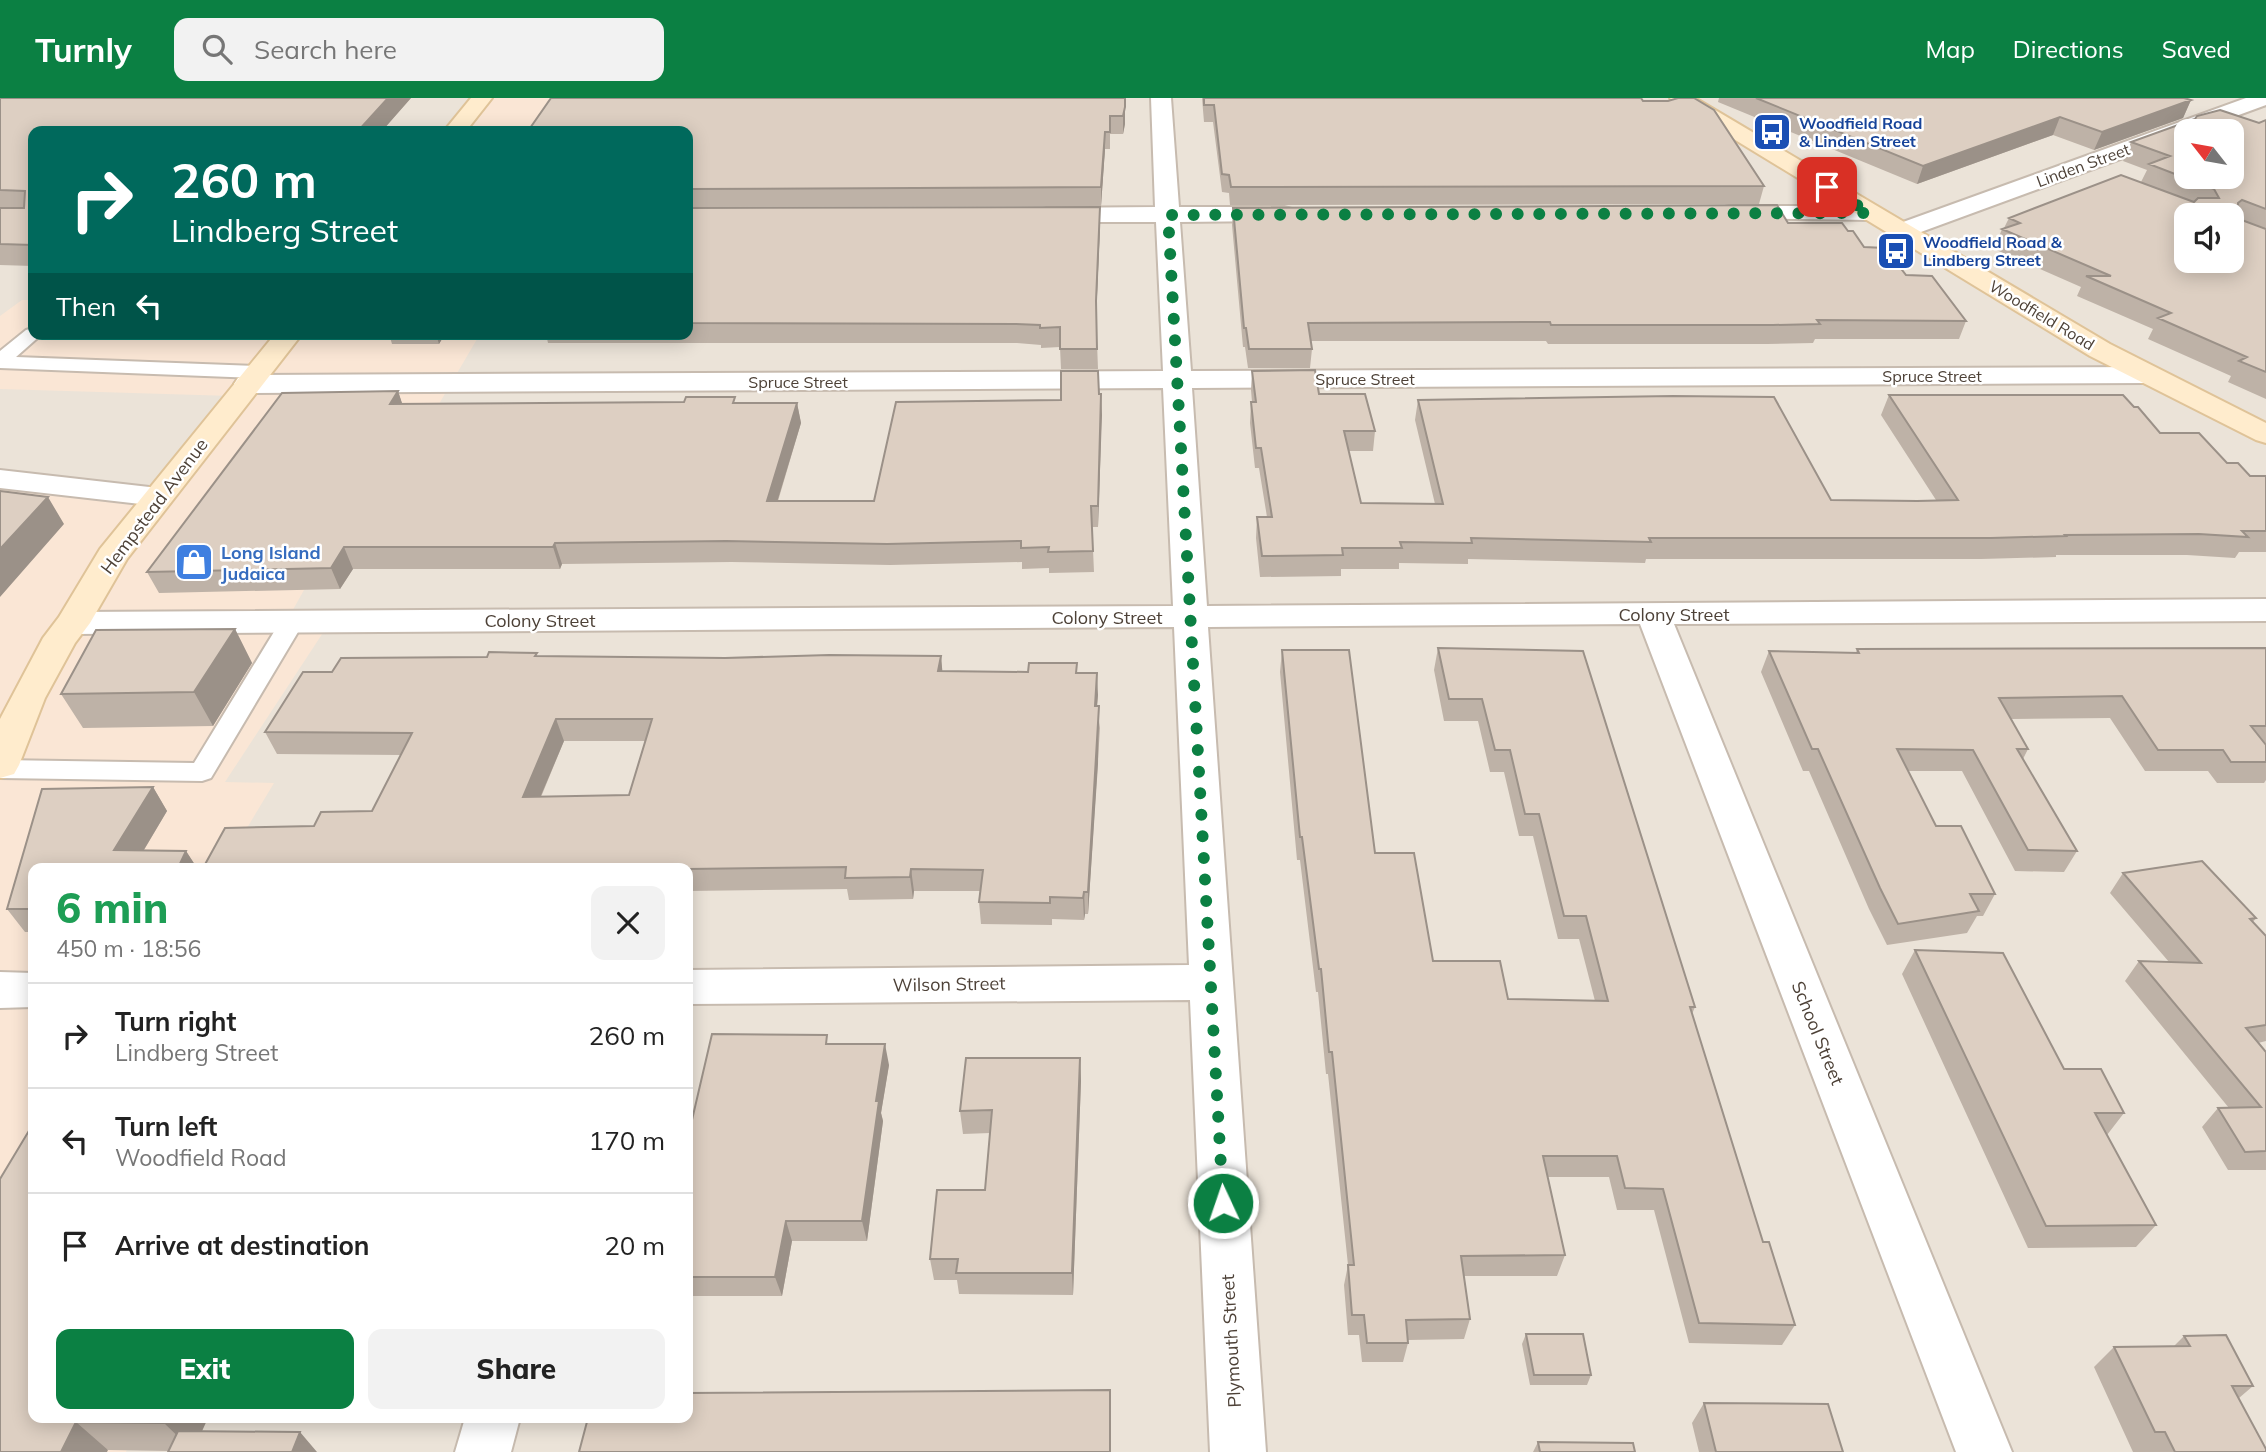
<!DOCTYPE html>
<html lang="en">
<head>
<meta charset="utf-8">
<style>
  body { margin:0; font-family:Mulish,sans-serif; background:#f2f2f2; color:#222; height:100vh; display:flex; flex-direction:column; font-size:26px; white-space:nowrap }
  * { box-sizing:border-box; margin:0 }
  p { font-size:23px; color:#767676 }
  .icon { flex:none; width:38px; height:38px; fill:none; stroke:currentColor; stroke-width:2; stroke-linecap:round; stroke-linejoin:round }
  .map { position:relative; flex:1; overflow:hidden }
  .details { position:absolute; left:28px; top:765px; width:665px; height:560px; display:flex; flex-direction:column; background:#fff; border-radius:14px; box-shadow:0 4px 18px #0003 }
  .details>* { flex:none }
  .banner { position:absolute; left:28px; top:28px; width:665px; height:214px; border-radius:14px; box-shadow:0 4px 18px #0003; background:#00695c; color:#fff; overflow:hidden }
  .needle { width:46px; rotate:301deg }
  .tools { position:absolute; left:2174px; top:21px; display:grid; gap:14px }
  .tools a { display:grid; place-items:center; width:70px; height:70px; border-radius:14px; background:#fff; box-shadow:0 4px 18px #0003; font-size:35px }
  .pin { position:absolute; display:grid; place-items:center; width:60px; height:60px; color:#fff; margin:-30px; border-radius:14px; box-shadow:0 4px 10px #0006 }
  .me { position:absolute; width:77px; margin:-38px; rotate:357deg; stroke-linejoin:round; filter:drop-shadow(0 0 5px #0008) }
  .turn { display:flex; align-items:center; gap:24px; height:147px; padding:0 28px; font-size:32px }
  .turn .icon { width:91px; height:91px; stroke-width:2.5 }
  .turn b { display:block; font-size:49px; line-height:60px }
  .then { display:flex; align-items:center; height:66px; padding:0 28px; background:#0003; gap:14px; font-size:26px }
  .round { display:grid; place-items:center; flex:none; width:74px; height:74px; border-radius:14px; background:#f2f2f2 }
  .overview { display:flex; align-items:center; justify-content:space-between; height:119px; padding:0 28px }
  h1 { font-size:42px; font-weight:800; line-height:52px; color:#1e9e55 }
  .action { display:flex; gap:14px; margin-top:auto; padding:14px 28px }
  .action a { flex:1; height:80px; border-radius:14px; background:#0b8043; color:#fff; font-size:28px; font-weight:800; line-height:80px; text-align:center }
  .action a+a { background:#f2f2f2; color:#222 }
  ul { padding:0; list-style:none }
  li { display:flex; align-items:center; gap:21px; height:105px; padding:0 28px; border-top:2px solid #e0e0e0 }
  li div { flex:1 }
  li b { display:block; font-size:26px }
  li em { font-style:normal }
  header { display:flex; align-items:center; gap:42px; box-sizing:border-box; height:98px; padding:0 35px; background:#0b8043; color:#fff }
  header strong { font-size:33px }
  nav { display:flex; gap:38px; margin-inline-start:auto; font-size:24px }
  .search { width:490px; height:63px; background:#f2f2f2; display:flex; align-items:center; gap:18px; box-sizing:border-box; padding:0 24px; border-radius:14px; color:#767676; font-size:26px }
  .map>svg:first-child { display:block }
  .residential { fill:#ebe3d8; fill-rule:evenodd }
  .commercial { fill:#fae6d5 }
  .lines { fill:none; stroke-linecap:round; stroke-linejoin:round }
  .service-casing { stroke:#c7bbaf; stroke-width:4 }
  .minor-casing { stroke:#c7bbaf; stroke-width:4 }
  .secondary-casing { stroke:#dfc398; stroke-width:4 }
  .service { fill:#fff; fill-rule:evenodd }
  .minor { fill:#fff; fill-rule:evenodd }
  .secondary { fill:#ffeccd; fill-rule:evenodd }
  .wall { fill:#beb2a7; fill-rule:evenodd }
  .shaded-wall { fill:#9b9188 }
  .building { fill:#ddcfc2; stroke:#9b9188; stroke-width:2; fill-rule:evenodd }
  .route { stroke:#0b8043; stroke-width:12; stroke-dasharray:0 21.6 }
  .labels { text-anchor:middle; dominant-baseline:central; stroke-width:5; stroke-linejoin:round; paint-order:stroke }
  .far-transit-label { font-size:16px; font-weight:bold; fill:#164399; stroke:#fff; text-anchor:start }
  .far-street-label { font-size:16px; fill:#4d4137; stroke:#fff }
  .street-label { font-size:18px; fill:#4d4137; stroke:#fff }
  .shop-label { font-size:18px; font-weight:bold; fill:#366cbe; stroke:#fff; text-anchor:start }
</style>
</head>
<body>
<header>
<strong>Turnly</strong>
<div class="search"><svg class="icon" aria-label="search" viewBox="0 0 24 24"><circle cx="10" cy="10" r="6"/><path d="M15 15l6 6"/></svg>Search here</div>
<nav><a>Map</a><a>Directions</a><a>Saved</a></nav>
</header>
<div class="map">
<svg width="2266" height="1354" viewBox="0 0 2266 1354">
  <rect width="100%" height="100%" fill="#f7f2eb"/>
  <path class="residential" d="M0,0h2266v1354h-2266zM33,33h655v203h-655zM2186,33h45v46h-45zM2186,117h45v46h-45zM33,770h655v550h-655z"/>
  <path class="commercial" d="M480,0h150l-20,33h-158z
    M22,202h11v34h447l-126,215h-27l-37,66 44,1 -109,166 49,1 -51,85h-190v550h103l-10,34h-126v-969l150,17 82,-104 -232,-7v-73z"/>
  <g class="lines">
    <defs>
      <path id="service" d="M33,230v6h9l-26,23 242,9 10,6 -10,6 -258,-10v-17l26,-21z
        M292,517l8,2 4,5 -93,156 -9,3 -202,-3v-18l194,3 86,-141 4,-5z"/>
      <path id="minor" d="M1151,0h20l8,109h105l8,2 4,5 -4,5 -8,2 -104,1 11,149 955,-4 10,2 4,6 -4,6 -10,2 -954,5 15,218 1059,-7v22l-592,3 338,828h-56l-316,-828 -432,3 58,825h-56l-20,-452 -502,4v-34l501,-5 -15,-338 -1101,7 -12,-3 -5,-8 5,-8 12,-3 1100,-6 -10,-218 -915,5 -10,-3 -4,-6 4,-6 10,-3 915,-4 -7,-149h-109l-8,-2 -4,-5 4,-5 8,-2 108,-1z
        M2246,0h20v7l-71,26h-9v4l-276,101 -9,2 -9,-2 -3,-5 3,-5z
        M1729,108h141l8,2 4,5 -4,5 -8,2 -149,-2 -4,-5 4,-5z
        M0,372l158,18 11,2 5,7 -5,7 -11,2 -158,-18z
        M0,874l33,1v34l-33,1z
        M465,1320h55l-9,34h-56z"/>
      <path id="secondary" d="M471,0h21l-26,33h-22z
        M1670,0h25l415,246 156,79v20l-10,-3 -166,-84 -417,-254z
        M275,236h27l-175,225 -37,64 -15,20 -30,55 -26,67 -5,9 -14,4v-59l43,-81 16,-21 41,-68z"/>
    </defs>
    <use href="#service" class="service-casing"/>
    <use href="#minor" class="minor-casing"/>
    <use href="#secondary" class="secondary-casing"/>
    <use href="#service" class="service"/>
    <use href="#minor" class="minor"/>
    <use href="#secondary" class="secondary"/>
  </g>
  <path class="wall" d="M0,0h411l-29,33h-349v135l-33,-1z
    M1125,0v26l-2,10h-13v15h-5l-4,57 -413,1v-76z
    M1202,0h439l2,3 121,85 -5,18 -529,1 -1,-12 -7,-1 -9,-70h-9z
    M1719,0h465l7,2 -8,18 -89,32 -41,-15 -136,49 -199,-82z
    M2266,22v279l-38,-17 3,-6 -83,-37 5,-10 -76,-33 4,-9 -87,-38 8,-20 2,-1 5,-10 132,-36 6,-12 -24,-9 8,-19 128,-19z
    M1100,109v19l-4,90 2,53h-37l-1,-22 -19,1v-3l-24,-2h-469l-2,-9h142v-126z
    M1233,110l555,15 60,8 16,16 42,28 60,46 -7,18h-144l-2,4 -46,1h-219l-2,-3h-235l1,8 -2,19h-62l-3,-21h-2l-11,-122z
    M389,236h56l-6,10h-47z
    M1252,273l67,23 56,37 -2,20h-25l13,52 74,1 -20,-84 3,-20 413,100h105l-55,-85 8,-20 245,12 26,26 67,30 23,13h16v76h-27l-4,6 -48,-3h-131v2l-75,2h-335l-1,4 -177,-4v5l-69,-1v6h-58v7l-81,1 -4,-39 1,-21h10l-8,-49h-4l-5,-45 1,-21h1l-1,-12z
    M398,293l4,13 395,-1 4,20 -23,78h96l187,-101 40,-6 -3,133h-6l2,45 -45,1v-5l-27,1v-7l-132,3 -159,-3 -169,2 -2,5h-207l-13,20 -181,4 -12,-21z
    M235,531l17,34 -39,63 -130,2 -22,-34z
    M1438,550l145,3 112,356 -3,7 71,228 32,83 -13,20 -93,-2 -35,-133h-37l-8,-33h-62l18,78 -8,21h-93l6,43 -6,20 -56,1v3l-5,19h-41l-3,-27h-11l-4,-50 4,-20 -20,-191h-2l-8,-82h-2l-16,-132h-3l-17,-188 2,-22 93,203 58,108 75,38 87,2 -16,-62h-21l-25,-103h-14l-15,-64h-14l-12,-51h-34l-10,-51z
    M2266,550v132l-2,3h-47l-9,-12h-63l-35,-53 -99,1 17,30 -5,10 54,92 -13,21 -49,-1 -53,-100h-54l28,55 59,68 -12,22h-6l-10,17 -80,12 -18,-36 -60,-138h-6l-42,-99 8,-21 87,2 1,-4z
    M538,558l187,2 216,-2 1,15 86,1 49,-9v10l21,22 -1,11 3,22 -12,186h-3l-1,6 -32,-1v6l-71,-1 -2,-22 1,-11h-66l-1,8 -64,1 -2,-11 -159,2v-23h-485l111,-42 58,-15 29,-56 -124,-1 -12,-22 67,-60zM564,643h81l-16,54 -88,2z
    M153,689l14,24 -23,39 42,1 11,17h-164v64h-8l-18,-23 35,-120z
    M2123,775l133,45 -3,4 13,14v105l-8,2 8,9v118h-38l-26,-43 16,-19h11l-104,-127 14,-20 30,1 -59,-69z
    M1915,852l149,119 60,44 -17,22 49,90 -20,22 -108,1 -126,-274z
    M830,946l59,21 -8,48 2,8 -16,120h-75l-10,55h-94v-159z
    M1080,960l1,23 -8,214 -114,-1 -2,-14h-23l-4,-21 55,-69 5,-57 -27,1 -3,-23z
    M1526,1236l65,41 -4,10h-57l-8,-41z
    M2184,1238l69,50 -14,12 27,54h-133l-39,-85 20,-20 60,-1z
    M1704,1305l139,49h-144l-7,-29z
    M33,1320h175l-7,13 -32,20 -61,-1z
    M1538,1344l97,10h-102z"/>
  <path class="shaded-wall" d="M388,0h23l-29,33h-24z
    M2191,2l-8,18 -89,32 8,-18z
    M1125,9v17l-2,10v-18z
    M2060,19l-7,18 -136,49 6,-18z
    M1105,34v17l-4,57v-19z
    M1100,109v19l-4,94v-19z
    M436,236h9l-6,10z
    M398,293l7,21 -15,-8z
    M1101,296l1,21 -4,112v-21z
    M797,305l4,20 -30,99 -4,-21z
    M48,399l16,27 -64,73v-48z
    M555,445l7,21 -2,5 -7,-22z
    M344,449l9,22 -13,20 -9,-21z
    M235,531l17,34 -39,63 -19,-34z
    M941,558l2,22 -5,-7z
    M1097,575l1,22 -3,33v-22z
    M1099,608l-1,58 -10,150v-22z
    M556,621l8,22 -33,78 -8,-22z
    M153,689l14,24 -34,57 -19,-18z
    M186,753l11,17h-19z
    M911,771l3,22 -1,8 -3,-22z
    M1084,794l1,22 -1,6 -1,-22z
    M885,946l4,21 -8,48 2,8 -16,120 -5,-20 14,-120z
    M1080,960l1,23 -8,214 -1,-22z
    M786,1123l6,20 -10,55 -7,-19z
    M1110,1292l1,37v25h-1z
    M166,1320h42l-15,33 -29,-28z
    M76,1324l32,28 -1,2h-46z
    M300,1334l17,20h-25z"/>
  <path class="building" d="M0,0h388l-30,33h-325v114l-33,-1v-36h24l1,-17 -25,-1z
    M551,0h574v9l-2,9h-13v16h-5l-4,55 -413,2v-58h-160z
    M1204,0h437l2,3h25l10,-3h16l20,12 50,76 -533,1 -2,-12 -7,-1 -8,-69h-10z
    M1756,0h428l7,2 -89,32 -42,-15 -137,49z
    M2220,12l39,13 7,-3v89l-24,-9 -4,3 1,16 27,10v143l-27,-11 8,-4 -89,-39 13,-5 -85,-37h25l-109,-47 18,-6 -11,-5 112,-43 73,27 4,-4h21l-5,-9 -65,-25 21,-8 -39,-14 64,-23 2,-3zM2186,33h45v46h-45zM2186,117h45v46h-45z
    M1777,107l11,18h54l6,8h5l11,16 21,1 21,27 26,1 34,45 -149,-1 3,4 -47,1h-222l-1,-3 -242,1 4,26h-63l-3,-21h-2l-11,-120z
    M1100,109l-4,94 1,48h-37v-22l-20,1v-3l-24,-1 -328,-1v-115z
    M1315,272l4,24h46l10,37h-31l17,72 82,1 -25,-104 255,-4 101,1 57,103 86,1 41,-1 -69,-105h234l11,12h4l22,26h39l28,30h11l12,13h16v55h-24l6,6 -49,-3 -134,1 1,1 -75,2h-342l2,4 -180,-4 1,5 -72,-1 2,6h-60l1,7 -81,1 -5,-39h15l-11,-69h-5l-5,-46h5l-4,-31z
    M1061,273h37l1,23h2l-3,112h-7l2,45 -45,1 1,-5 -28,1v-7l-134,3 -161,-3 -171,2 -2,4h-209l-13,21 -184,4 135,-179 116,-2 -8,13 294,-2 2,-5h49l-2,6h64l-30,98h107l22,-99 165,-2z
    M0,393l48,6 -48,52z
    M235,531l-41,63 -133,2 35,-64z
    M1438,550l145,3 112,356h-5l73,235h6l26,83 -96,-2 -36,-134 -38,-1 -8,-32h-74l22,99 -104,1 9,63 -64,1 2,23h-41l-3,-28h-12l-4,-50h6l-22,-213h-3l-8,-83h-2l-17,-132h-2l-18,-187h67l26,203h39l19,108h67l8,38 100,2 -22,-85h-22l-25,-102h-14l-15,-64h-15l-13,-51h-33z
    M2266,550v78h-15l15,19v17h-35l-8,-12h-65l-36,-54 -123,2 29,51h-11l60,102 -49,-1 -55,-100 -76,-1 39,77h25l34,68h-25l9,17 -81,13 -18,-36 -62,-139h-6l-43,-98 90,2 -2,-4z
    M489,554l48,1 -2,3 190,2 104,-3 112,1 -3,15 90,1 1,-9h48l-1,10h21l-2,33h4l-11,186h-4l-1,6 -33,-1v6l-71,-1 4,-32 -72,-1 -1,8 -65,1 1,-11 -158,2v-1h-216l1,-3 -121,2 -1,1h-148l22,-40 89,-2 7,-14 51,-1 40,-78 -147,-1 38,-60h29l9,-14 146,-1zM556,621h96l-23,76 -106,2z
    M153,689l-39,63 72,1 -8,17h-145v41h-26l35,-120z
    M2202,763l54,57 -6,1 16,17v89l-20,3 20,24v99l-21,1 -27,-44 43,-1 -122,-146 62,2 -78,-90z
    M1915,852l88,3 61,116h37l23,44h-29l61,112 -110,1z
    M712,936l115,1 -1,9h59l-9,57h3l-17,120h-76l-11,56h-87v-140z
    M966,960h114l-8,215h-116l2,-14h-28l7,-69h48l7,-80 -32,1z
    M33,1026v294h133l-2,5 -88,-1 -15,30h-61v-273z
    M1526,1236h57l8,41h-57z
    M2226,1237l27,51h-21l34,63v3h-91l-10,-20h-10l-41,-85 76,-1 -6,-10z
    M1110,1292v62h-531l9,-34h100v-25z
    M1704,1305l124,1 15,48h-127z
    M178,1333l122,1 -8,20h-124z
    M1538,1344l95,1 2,9h-95z"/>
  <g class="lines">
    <path class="route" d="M1223,1105l-55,-988 702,-2 -43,-26"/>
  </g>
  <defs>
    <symbol id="bus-square" viewBox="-11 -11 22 22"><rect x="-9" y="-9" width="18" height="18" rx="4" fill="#1a4fb4" stroke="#fff"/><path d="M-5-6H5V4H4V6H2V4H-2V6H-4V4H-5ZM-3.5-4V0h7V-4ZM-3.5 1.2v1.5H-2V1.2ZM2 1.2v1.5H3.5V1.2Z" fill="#fff"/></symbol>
    <symbol id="shop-square" viewBox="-11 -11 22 22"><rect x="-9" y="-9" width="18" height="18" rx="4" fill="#3f7fe0" stroke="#fff"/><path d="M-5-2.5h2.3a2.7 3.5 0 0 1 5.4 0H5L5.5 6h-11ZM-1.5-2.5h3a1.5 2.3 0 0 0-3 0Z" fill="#fff"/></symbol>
  </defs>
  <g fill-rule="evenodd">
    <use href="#bus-square" x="1750" y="12" width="44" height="44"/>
    <use href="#bus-square" x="1874" y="131" width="44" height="44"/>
    <use href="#shop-square" x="172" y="442" width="44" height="44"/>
  </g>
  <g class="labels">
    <g class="far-transit-label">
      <text x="1799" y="25">Woodfield Road<tspan x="1799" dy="18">&amp; Linden Street</tspan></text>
      <text x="1923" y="144">Woodfield Road &amp;<tspan x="1923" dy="18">Lindberg Street</tspan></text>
    </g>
    <g class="far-street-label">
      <text transform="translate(2083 67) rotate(-20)">Linden Street</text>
      <text transform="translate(2042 217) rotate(31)">Woodfield Road</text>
      <text x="1932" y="278">Spruce Street</text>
      <text x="1365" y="281">Spruce Street</text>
      <text x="798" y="284">Spruce Street</text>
    </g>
    <g class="street-label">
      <text transform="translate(154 408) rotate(-53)">Hempstead Avenue</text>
      <text x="1674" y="516">Colony Street</text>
      <text x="1107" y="519">Colony Street</text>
      <text x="540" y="522">Colony Street</text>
      <text transform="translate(949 886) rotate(-1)">Wilson Street</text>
      <text transform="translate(1818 935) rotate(68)">School Street</text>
      <text transform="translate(1231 1243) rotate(-93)">Plymouth Street</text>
    </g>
    <g class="shop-label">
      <text x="221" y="454">Long Island<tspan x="221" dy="21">Judaica</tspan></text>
    </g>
  </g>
</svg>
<div class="tools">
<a><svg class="needle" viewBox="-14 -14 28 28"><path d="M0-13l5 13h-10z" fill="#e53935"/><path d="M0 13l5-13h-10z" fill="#767676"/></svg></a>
<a><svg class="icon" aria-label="sound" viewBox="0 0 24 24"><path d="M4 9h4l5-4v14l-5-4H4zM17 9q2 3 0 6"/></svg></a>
</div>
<div class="pin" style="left:1827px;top:89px;background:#d93025"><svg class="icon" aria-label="arrive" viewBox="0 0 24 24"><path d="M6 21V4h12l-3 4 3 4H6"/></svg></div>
<svg class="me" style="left:1223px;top:1105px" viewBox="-20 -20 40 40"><circle r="17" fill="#0b8043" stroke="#fff" stroke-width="3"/><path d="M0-11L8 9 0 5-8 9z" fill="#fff"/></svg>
<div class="banner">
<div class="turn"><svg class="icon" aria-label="right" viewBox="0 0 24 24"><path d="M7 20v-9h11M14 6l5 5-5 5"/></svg><div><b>260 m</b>Lindberg Street</div></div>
<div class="then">Then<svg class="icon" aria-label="left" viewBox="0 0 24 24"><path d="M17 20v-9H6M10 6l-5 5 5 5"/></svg></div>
</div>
<section class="details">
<div class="overview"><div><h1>6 min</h1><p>450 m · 18:56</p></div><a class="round"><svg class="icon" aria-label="close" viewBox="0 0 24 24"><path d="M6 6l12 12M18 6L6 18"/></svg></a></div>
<ul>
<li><svg class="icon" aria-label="right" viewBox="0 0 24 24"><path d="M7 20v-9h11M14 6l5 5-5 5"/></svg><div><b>Turn right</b><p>Lindberg Street</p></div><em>260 m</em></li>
<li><svg class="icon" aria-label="left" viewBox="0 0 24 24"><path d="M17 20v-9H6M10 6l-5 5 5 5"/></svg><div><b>Turn left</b><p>Woodfield Road</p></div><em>170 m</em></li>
<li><svg class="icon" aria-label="arrive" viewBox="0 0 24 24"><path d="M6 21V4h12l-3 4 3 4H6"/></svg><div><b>Arrive at destination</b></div><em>20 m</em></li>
</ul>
<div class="action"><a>Exit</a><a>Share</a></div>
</section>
</div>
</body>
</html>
